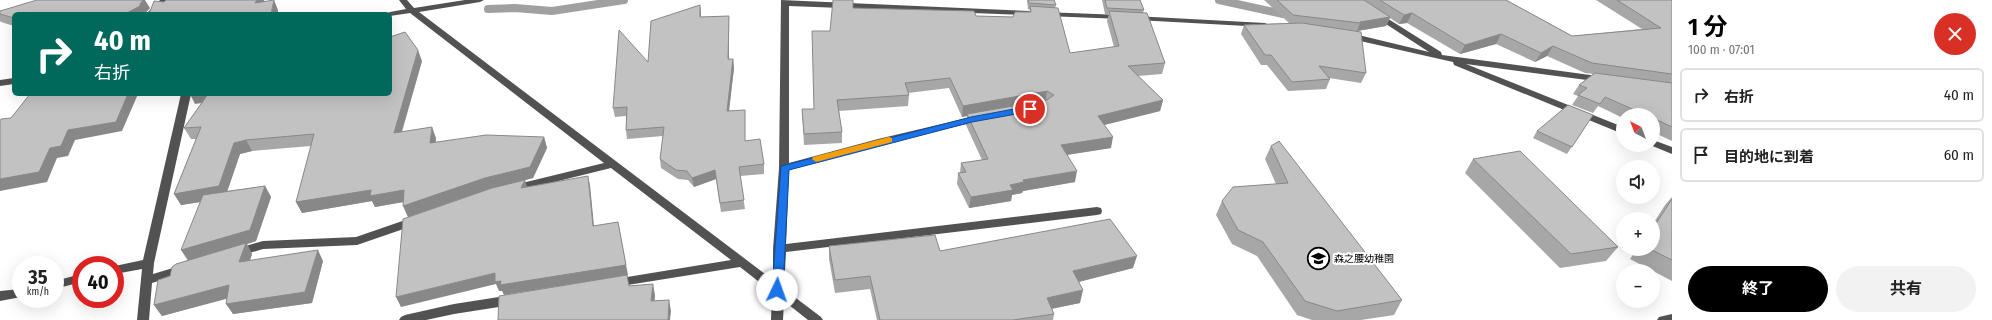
<!DOCTYPE html>
<html lang="ja">
<head>
<meta charset="utf-8">
<style>
  body { margin:0; font-family:"Fira Sans Condensed","Noto Sans JP",sans-serif; background:#f2f2f2; color:#222; height:100vh; display:flex; flex-direction:column; font-size:15px; white-space:nowrap }
  * { box-sizing:border-box; margin:0 }
  p { font-size:13px; color:#767676 }
  .icon { flex:none; width:22px; height:22px; fill:none; stroke:currentColor; stroke-width:2; stroke-linecap:round; stroke-linejoin:round }
  .map { position:relative; flex:1; overflow:hidden }
  .panel { display:flex; flex-direction:column; background:#fff; width:320px }
  .panel>* { flex:none }
  .hud { position:absolute; left:12px; top:12px; width:380px; height:84px; border-radius:6px; box-shadow:0 4px 16px #0002; background:#00695c; color:#fff; overflow:hidden }
  .needle { width:26px; rotate:318deg }
  .fabs { position:absolute; left:1616px; top:108px; display:grid; gap:8px }
  .fabs a { display:grid; place-items:center; width:44px; height:44px; border-radius:50%; background:#fff; box-shadow:0 4px 16px #0002; font-size:20px }
  .speed { position:absolute; left:12px; top:256px; display:flex; gap:8px; font-size:20px; font-weight:700; text-align:center }
  .speed>* { display:grid; place-content:center; width:52px; height:52px; border-radius:50%; background:#fff; box-shadow:0 4px 16px #0002; line-height:1 }
  .speed small { font-size:10px; font-weight:400 }
  .speed .limit { border:6px solid #d22; background:#fff; color:#111 }
  .pin { position:absolute; display:grid; place-items:center; width:34px; height:34px; color:#fff; margin:-17px; border:2px solid #fff; border-radius:50%; box-shadow:0 1px 4px #0007 }
  .me { position:absolute; width:44px; margin:-22px; rotate:3deg; stroke-linejoin:round; filter:drop-shadow(0 0 3px #0008) }
  .turn { display:flex; align-items:center; gap:14px; height:84px; padding:0 16px; font-size:18px }
  .turn .icon { width:52px; height:52px; stroke-width:2.5 }
  .turn b { display:block; font-size:28px; line-height:34px }
  .round { display:grid; place-items:center; flex:none; width:42px; height:42px; border-radius:21px; background:#f2f2f2 }
  .summary { display:flex; align-items:center; justify-content:space-between; height:68px; padding:0 16px }
  h1 { font-size:24px; font-weight:700; line-height:30px; color:#000 }
  .primary-button { display:flex; gap:8px; margin-top:auto; padding:8px 16px }
  .primary-button a { flex:1; height:46px; border-radius:24px; background:#000; color:#fff; font-size:16px; font-weight:700; line-height:46px; text-align:center }
  .primary-button a+a { background:#f2f2f2; color:#222 }
  ul { padding:0; list-style:none }
  li { display:flex; align-items:center; gap:12px; height:54px; margin:0 8px 6px; padding:0 8px; border:2px solid #e0e0e0; border-radius:6px }
  li div { flex:1 }
  li b { display:block; font-size:15px }
  li em { font-style:normal }
  main { display:flex; flex:1; min-height:0 }
  .map>svg:first-child { display:block }
  .lines { fill:none; stroke-linecap:round; stroke-linejoin:round }
  .stream { stroke:#a0a0a0; stroke-width:8 }
  .minor { fill:#525252; fill-rule:evenodd }
  .wall { fill:#a7a7a7 }
  .shaded-wall { fill:#888 }
  .building { fill:#c2c2c2; stroke:#888 }
  .route { fill:#1a73e8; stroke:#114b97 }
  .slow { fill:#f59e0b }
  .labels { text-anchor:middle; dominant-baseline:central; stroke-width:4; stroke-linejoin:round; paint-order:stroke }
  .poi-label { font-size:10px; fill:#000; stroke:#fff; text-anchor:start }
</style>
</head>
<body>
<main>
<div class="map">
<svg width="1672" height="320" viewBox="0 0 1672 320">
  <rect width="100%" height="100%" fill="#fff"/>
  <g class="lines">
    <path class="stream" d="M1219,0l64,14 7,-1
      M488,9l27,-1 37,3 72,-11"/>
    <path class="minor" d="M160,0h9l-14,14h-9z
      M399,0h8l7,8 51,-8h19l-4,2 -61,10 354,268v-31l6,-81 2,-168 249,11v4h-3l-238,-9v157l89,-24 102,-24 5,3 -2,2 -104,25 -90,25 -3,74 311,-37 4,1 1,3 -1,3 -4,1 -311,37 -2,37 37,28 2,3h-15l-24,-19 -1,19h-12l1,-28 -32,-25 -125,20 -4,-1 -2,-3 2,-3 4,-1 116,-19 -120,-92 -97,24 -4,-2 -1,-2 1,-2 94,-23 -194,-150 -20,3v-2h-4l4,-2 16,-3z
      M1349,0h9l83,52 1,3 163,22 1,2 -4,3 -136,-18 157,63v7l-169,-69 -1,-3 -106,-24v-4l3,-1 79,19z
      M1044,12l77,3 4,2 -4,2 -74,-3h-3z
      M1134,16l131,7 4,2 -4,2 -128,-7h-3z
      M14,78v6l-14,2v-6z
      M181,94h10l-37,169 -1,11 30,-9 4,1 2,3 -2,3 -35,11 -3,37h-12l5,-51 -27,5v-8l28,-6z
      M1653,140l19,7v7l-22,-9h3z
      M414,217l4,1 1,3 -1,3 -61,21 -94,4 -27,8 -4,-1 -2,-3 2,-3 31,-9 93,-4z
      M81,274v8l-26,7v-8z
      M21,289v8l-21,4v-10z
      M512,295l4,2 2,3 -2,3 -4,2 -58,9 -28,6h-27l2,-3 4,-2 49,-11z
      M1672,314v6h-15l2,-3z"/>
  </g>
  <path class="wall" d="M1027,0h27l2,5 -1,3 15,45 44,-6 -7,-26 2,-7h-4l-3,-14h38l4,10 -1,2 22,51 -3,11 -24,2 25,24 -3,11 -56,14 7,23 -44,7 8,27 -52,9 -1,2 -10,2 -1,6 -42,7 -12,-24 1,-11h2l1,-10 21,-3 -16,-35 1,-9 -5,1 -13,-29 -41,5 1,2 -1,11 -69,5 3,21v11l-38,2 -2,-36h12l16,-78 23,-23 123,8 37,1 16,-5 1,-2 -2,-1z
    M1264,0h242l66,36 70,-7 -46,-29h76v141l-19,-9v-17h-30v3l-25,-12 -5,7 -21,-8 6,-9 -5,-2 6,-9 14,-11 -8,-1 -38,-17 -12,6 -39,-18 -36,10 -53,-31 -8,1 -9,-6 -4,8 -29,5 9,42 -5,10 -32,-5 1,1 -4,10 -38,2 -21,-26h-6l-20,-31 3,-9 45,-2z
    M700,5l1,12 28,-1v43h4l1,9 -5,42 16,9v22l19,23v10l-24,2 5,33 -24,3 -5,-33 -22,8 -6,-7 -10,-1 -17,-11 -1,-9 3,-23 -36,3 -1,-9v-14l-11,1 -2,-9 35,-46z
    M150,8l-5,5v1h-131v12l-13,-4 -1,-1v-10z
    M422,61l-20,71 34,6v4l108,-5 3,11 -14,30 -44,11 -81,28 -5,-15 -28,5 -3,-6 -70,12 -6,-11 15,-56 -59,5 -12,3 -13,37 38,-5 6,11 -15,44 -9,3 5,10 -2,6 73,1 -11,42 -79,11 -6,-16 -65,18 -8,-11 16,-29 18,-16 13,-58 -20,3 -7,-11 22,-55h-5l-7,-11 18,-25 -7,1z
    M1593,115l-26,39 -34,-16 4,-7z
    M1271,146l131,154 -8,15 -33,5h-49l-15,-5 -40,-59 -25,-12 -16,-29 6,-14 54,-17 -11,-25z
    M1473,159l145,88 -12,14 -46,7 -95,-95z
    M1672,197v84l-42,-22 7,-10h16v-25l12,-19z
    M829,246l111,5 193,17 -54,14 1,21 -28,6 2,5 -1,6h-176l-7,-31 -35,4 -6,-34z"/>
  <path class="shaded-wall" d="M143,0h2l5,8 -5,5v1h-20l15,-10z
    M257,0h7l2,4 -11,-1z
    M274,0l4,10v4h-7z
    M700,5l1,8v13l-1,-9z
    M1412,13l-5,10 -8,1 5,-9z
    M729,16v52l-1,-9z
    M1390,17l-4,9 -29,5 3,-8v-1z
    M1501,34l-5,10 -36,10 5,-9z
    M1553,46l-6,10 -12,6 6,-9z
    M418,50l4,11 -24,83 -4,-11z
    M733,59l1,9 -6,51 -1,-8z
    M1047,91l-2,11 -78,12v2l-5,1 1,-11z
    M128,94h10l-16,37 -47,9 -7,16 -11,2 -10,24 -47,9v-12l50,-31 18,-18z
    M190,94h23l4,6 -22,4z
    M1163,100l-3,11 -64,16 2,-11z
    M432,127l4,11 -2,16 -4,-11z
    M544,137l3,11 -14,30 -44,11 -81,28 -5,-11z
    M1113,137l-2,11 -52,8 2,-11z
    M246,140l6,11 -12,3 -15,44 -44,7 -7,-11 60,-51z
    M715,170l1,9 -22,8 -2,-9z
    M1077,171l-2,11 -52,9 -1,2 -10,2 -1,6 -42,7 2,-11 39,-12 13,-5z
    M588,176l2,9 5,51 -2,-10z
    M525,180l3,10 -7,-2z
    M265,186l6,11 -15,44 -9,3 5,10 -6,19 -57,-11 -8,-12z
    M371,190h33l5,11 -34,6 -3,-6 -70,12 -6,-11z
    M618,222l10,53 -124,20 -2,-4h-3l-3,-7 -95,23 -5,-10 99,-24z
    M318,250l5,11 -11,42 -79,11 -7,-10z
    M1137,256l-4,12 -63,16 3,-13z
    M653,284l2,11 -1,18 -3,-12z
    M229,285l8,11 -75,20 -8,-11z
    M1083,290l-3,13 -36,7 3,-12z
    M669,300l2,11 -1,9h-2z"/>
  <path class="building" d="M37,0h106l-3,4v2l-15,8h-111v4l-14,-4v-3z
    M166,0h91l-2,3 19,-3 -3,14h-122l5,-13 10,1z
    M833,0h20v8l121,3 2,5 37,1 2,-5h16l-1,-6 28,2 12,45 49,-7 -10,-35 38,2 18,50 -37,3 35,34 -65,16 15,21 -52,8 16,26 -54,9 1,2 -14,3 3,5 -42,7 -13,-24 8,-1 -5,-9 27,-4 -21,-45 80,-14 7,-5 -7,-4 -84,15 -13,-28 -45,5 4,12 -72,5 5,32 -38,2 -2,-25h12l-2,-78h18z
    M1028,0h26l2,5 -27,-2z
    M1105,0h35l4,10 -37,-2z
    M1277,0h87l26,17 -30,5v1l-67,-8z
    M1380,0h126l66,36 89,-8 -44,-28h55v74l-80,-11 -39,-17 -12,7 -40,-19 -36,11 -53,-32 -8,2z
    M700,5v12l29,-1 -1,43h5l-6,52 18,-1v31l15,-2 4,25 -25,3 5,33 -24,3 -5,-33 -23,8 -5,-7 -11,-1 -16,-11 4,-32 -38,3 1,-23 -14,1 6,-78 29,32 3,-41z
    M1302,23l59,9 5,41 -47,-7 11,13 -38,3 -21,-27h-6l-21,-30z
    M405,32l13,18 -24,83 38,-6 -2,16 56,-8 58,2 -14,30 -45,11 -82,28 1,-16 -34,6 1,-6 -75,12 18,-68 -68,6 -12,3 -15,43 -45,8 27,-67 -17,1 24,-34h182v-57z
    M1595,73l77,10v44l-19,-9v-3h-7l-41,-18 -5,7 -22,-9 9,-7 -8,-3z
    M30,94h98l-12,28 -48,8 -7,16 -11,2 -11,24 -39,7v-58l1,-2 10,-1z
    M1568,105l25,10 -21,32 -35,-16z
    M1279,141l123,159 -65,11 -32,-10 -42,-59 -25,-12 -16,-29 11,-14 55,-4 -17,-37z
    M1520,151l98,96 -47,7 -98,-95z
    M588,176l5,50 25,-4 8,43 -126,20 1,-4 -6,1v-9l-99,24 7,-78 89,-31 33,-8 -4,8z
    M265,186l-15,44 -69,20 22,-55z
    M1672,199v61l-22,-11h3v-21z
    M1110,219l27,37 -64,15 10,19 -36,8 7,16 -41,6h-133l-10,-44 -35,4 -6,-34 106,-11 5,16z
    M246,243l-7,19 79,-12 -13,42 -79,12 3,-19 -75,20 4,-25 12,-4 2,-9 4,-3z
    M627,275l2,11 24,-2 -2,17 18,-1 -1,20h-170l1,-24z"/>
  <path class="route" d="M1030,106l3,1v4l-61,11 -183,48 -6,120 -6,4 -4,-1 -1,-3 9,-124 190,-49z"/>
  <path class="slow" d="M889,137l3,1v4l-76,20 -4,-3 1,-2z"/>
  <defs>
    <symbol id="school-ring" viewBox="-11 -11 22 22"><circle r="9.5" fill="#fff" stroke="#000" stroke-width="1.5"/><path d="M0-5L7-2L0 1L-7-2ZM-4 1L0 2.5L4 1V4Q0 6-4 4Z" fill="#000"/></symbol>
  </defs>
  <g fill-rule="evenodd">
    <use href="#school-ring" x="1306" y="246" width="25" height="25"/>
  </g>
  <g class="labels">
    <g class="poi-label">
      <text x="1334" y="259">森之腰幼稚園</text>
    </g>
  </g>
</svg>
<div class="fabs">
<a><svg class="needle" viewBox="-14 -14 28 28"><path d="M0-13l5 13h-10z" fill="#e53935"/><path d="M0 13l5-13h-10z" fill="#767676"/></svg></a>
<a><svg class="icon" aria-label="sound" viewBox="0 0 24 24"><path d="M4 9h4l5-4v14l-5-4H4zM17 9q2 3 0 6"/></svg></a>
<a>+</a>
<a>−</a>
</div>
<div class="speed"><div>35<small>km/h</small></div><div class="limit">40</div></div>
<div class="pin" style="left:1030px;top:109px;background:#d93025"><svg class="icon" aria-label="arrive" viewBox="0 0 24 24"><path d="M6 21V4h12l-3 4 3 4H6"/></svg></div>
<svg class="me" style="left:777px;top:290px" viewBox="-20 -20 40 40"><circle r="19" fill="#fff"/><path d="M0-13L10 11 0 6-10 11z" fill="#1a73e8"/></svg>
<div class="hud">
<div class="turn"><svg class="icon" aria-label="right" viewBox="0 0 24 24"><path d="M7 20v-9h11M14 6l5 5-5 5"/></svg><div><b>40 m</b>右折</div></div>
</div>
</div>
<section class="panel">
<div class="summary"><div><h1>1 分</h1><p>100 m · 07:01</p></div><a class="round" style="background:#d93025;color:#fff"><svg class="icon" aria-label="close" viewBox="0 0 24 24"><path d="M6 6l12 12M18 6L6 18"/></svg></a></div>
<ul>
<li><svg class="icon" aria-label="right" viewBox="0 0 24 24"><path d="M7 20v-9h11M14 6l5 5-5 5"/></svg><div><b>右折</b></div><em>40 m</em></li>
<li><svg class="icon" aria-label="arrive" viewBox="0 0 24 24"><path d="M6 21V4h12l-3 4 3 4H6"/></svg><div><b>目的地に到着</b></div><em>60 m</em></li>
</ul>
<div class="primary-button"><a>終了</a><a>共有</a></div>
</section>
</main>
</body>
</html>
